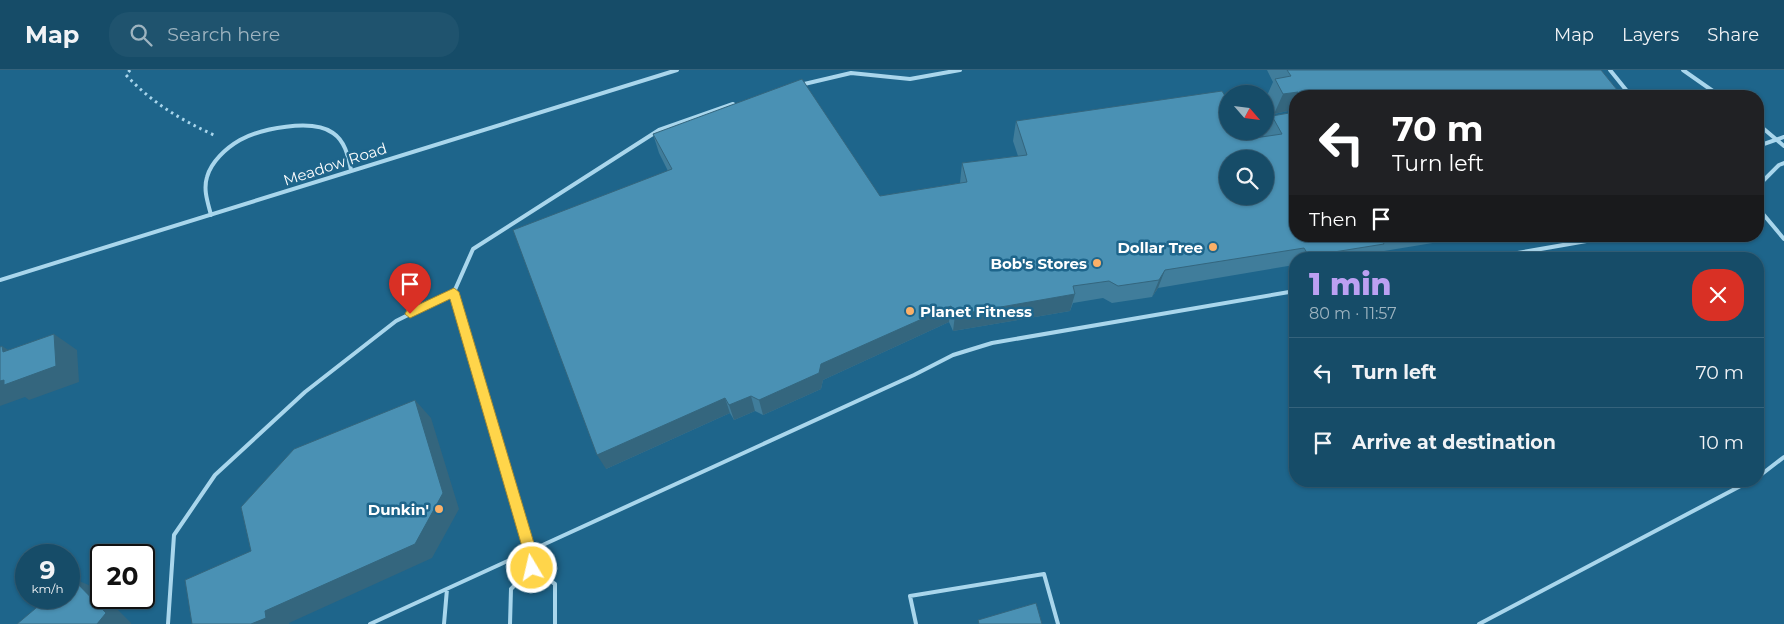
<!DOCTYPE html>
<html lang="en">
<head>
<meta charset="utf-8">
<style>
  body { margin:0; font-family:Montserrat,sans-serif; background:#1f536e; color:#f1f3f6; height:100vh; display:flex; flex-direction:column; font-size:19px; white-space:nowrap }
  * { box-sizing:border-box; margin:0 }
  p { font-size:16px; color:#9eb4c0 }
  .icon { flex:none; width:28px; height:28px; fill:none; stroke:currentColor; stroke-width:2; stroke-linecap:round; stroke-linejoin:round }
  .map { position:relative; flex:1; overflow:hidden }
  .sheet { position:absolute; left:1289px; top:182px; width:475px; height:235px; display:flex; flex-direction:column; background:#164c68; border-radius:20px; box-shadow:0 1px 4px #0004,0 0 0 1px #35637c }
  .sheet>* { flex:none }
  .top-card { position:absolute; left:1289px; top:20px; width:475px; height:152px; border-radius:20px; box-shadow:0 1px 4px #0004,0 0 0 1px #35637c; background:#202124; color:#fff; overflow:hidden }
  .needle { width:32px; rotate:118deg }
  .fabs { position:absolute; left:1219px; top:15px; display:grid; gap:10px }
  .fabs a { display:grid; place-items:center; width:55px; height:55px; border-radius:50%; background:#164c68; box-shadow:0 1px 4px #0004,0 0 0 1px #35637c; font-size:25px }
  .speed { position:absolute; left:15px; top:474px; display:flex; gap:10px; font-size:25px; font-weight:700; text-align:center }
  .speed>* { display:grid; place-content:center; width:65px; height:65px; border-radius:50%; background:#164c68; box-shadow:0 1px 4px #0004,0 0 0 1px #35637c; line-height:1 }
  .speed small { font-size:12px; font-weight:400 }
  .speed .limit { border:2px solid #111; border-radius:8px; background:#fff; color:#111 }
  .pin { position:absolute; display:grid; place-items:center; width:42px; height:42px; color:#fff; margin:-51px -21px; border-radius:50% 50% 50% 0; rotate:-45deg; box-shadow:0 0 5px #0007 }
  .pin .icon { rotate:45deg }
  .me { position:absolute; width:55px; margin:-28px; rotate:351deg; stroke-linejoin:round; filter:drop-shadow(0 0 4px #0008) }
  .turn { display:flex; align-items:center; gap:18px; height:105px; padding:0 20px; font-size:22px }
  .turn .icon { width:65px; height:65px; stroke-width:2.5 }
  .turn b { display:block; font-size:35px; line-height:42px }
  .then { display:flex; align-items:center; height:48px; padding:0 20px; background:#0003; gap:10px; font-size:19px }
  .round { display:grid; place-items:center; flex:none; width:52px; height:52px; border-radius:20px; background:#1f536e }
  .headline { display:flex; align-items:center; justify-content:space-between; height:85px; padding:0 20px }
  h1 { font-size:30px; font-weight:800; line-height:38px; color:#bca0f2 }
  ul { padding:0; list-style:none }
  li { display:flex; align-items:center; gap:15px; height:70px; padding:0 20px; border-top:1px solid #35637c }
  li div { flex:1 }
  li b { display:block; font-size:19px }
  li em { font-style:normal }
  header { display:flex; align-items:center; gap:30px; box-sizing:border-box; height:70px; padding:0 25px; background:#164c68; border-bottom:1px solid #35637c }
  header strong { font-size:24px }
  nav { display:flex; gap:28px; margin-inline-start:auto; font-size:18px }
  .search { width:350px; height:45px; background:#1f536e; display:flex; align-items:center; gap:12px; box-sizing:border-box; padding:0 18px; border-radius:20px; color:#9eb4c0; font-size:19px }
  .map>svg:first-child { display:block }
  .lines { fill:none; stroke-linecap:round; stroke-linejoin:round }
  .path { stroke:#a9d6ec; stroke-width:3; stroke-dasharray:2.5 4; stroke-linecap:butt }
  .lane { stroke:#a9d6ec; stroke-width:4 }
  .wall { fill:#407d9b }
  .shaded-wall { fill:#34667e }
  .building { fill:#4a91b4; stroke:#34667e; fill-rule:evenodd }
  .route { fill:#ffd54a; stroke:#a68a30 }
  .poi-dot { fill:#fbb068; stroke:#1e658b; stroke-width:2 }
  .labels { text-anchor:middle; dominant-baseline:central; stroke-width:5; stroke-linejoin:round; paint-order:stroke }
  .street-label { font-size:15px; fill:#fff; stroke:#1e658b }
  .poi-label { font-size:15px; font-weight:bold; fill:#fff; stroke:#1e658b; text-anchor:end }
</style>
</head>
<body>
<header>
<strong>Map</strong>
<div class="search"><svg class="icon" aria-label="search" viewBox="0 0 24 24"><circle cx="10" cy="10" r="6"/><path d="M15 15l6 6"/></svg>Search here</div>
<nav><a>Map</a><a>Layers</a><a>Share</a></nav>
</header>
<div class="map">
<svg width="1784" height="554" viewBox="0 0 1784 554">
  <rect width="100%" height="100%" fill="#1e658b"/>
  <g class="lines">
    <path class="path" d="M130,0l-4,5c26,28 55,45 90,61"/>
    <path class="lane" d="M1610,0l21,26
      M1683,0l37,26
      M800,15l51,-12 59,6 50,-9
      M1758,54l26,22
      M1758,76l26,-9
      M1758,116l21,-21 5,-2
      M1758,138l26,31
      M211,145c-3,-12 -8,-25 -4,-38 4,-15 19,-29 33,-37 20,-11 72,-22 93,-7 12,8 15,23 18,37
      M1483,189l132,-23
      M0,210l677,-210
      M1758,407l26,-20
      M168,554l6,-89 41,-60 90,-83 91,-71 58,-29
      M370,554l544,-249 39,-20 39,-12 303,-52
      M444,554l3,-35
      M510,554l1,-35 21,-21
      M555,554v-40l-23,-16 -2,-18 -76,-258 19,-43 186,-119 74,-26
      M916,554l-6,-28 134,-22 14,50
      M1479,554l271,-143"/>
  </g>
  <path class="wall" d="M1267,0h334l21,26h-327v140h180l-97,16 -5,7h-78v9l-1,-3 -136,23 -6,9 -40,6 -9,-5 -30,5 -3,8 -117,20 -4,-9 -126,58 -2,9 -58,26 -8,-4 -21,9 -4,-7 -124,56 62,-298 -9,-18 -6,-19 227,62 80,-13 2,-20 56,-7 -5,-15 3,-20 232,18 16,-2 -1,-2 9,-19 17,-3 -1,-2 -14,3 -8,-16 7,-16z
    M1495,166h12l-8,2z"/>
  <path class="shaded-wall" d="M1298,22l-10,19 -14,3 9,-20z
    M1165,200l-7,18 -6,9 7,-17z
    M1075,224l-5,17 -117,20 2,-16z
    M951,236l-2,16 -126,58 -2,9 -58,26 -4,-15 62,-36z
    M54,264l23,16 2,32 -50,18 -4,-3 -25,9v-25z
    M2,276l25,16 -24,-10z
    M751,326l4,15 -21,9 -5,-15z
    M725,328l5,15 -124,56 -9,-14z
    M415,330l16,18 28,91 -27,49 -143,65v1h-38l14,-13z
    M72,508l26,11 3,4v5h5l25,25v1h-34z"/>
  <path class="building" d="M1287,0h314l21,26h-322l-2,-4 -15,2 -8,-15 16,-3z
    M802,9l78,117 87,-14 -5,-19 65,-8 -11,-34 206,-30 6,10v30h15l5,8 34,-5 -10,-18 23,-4v124h85l4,8 -75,12 -5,-8 -139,22 -6,10 -41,6 -9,-5 -36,5 2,8 -120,21 -4,-9 -130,58 -2,9 -60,27 -8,-4 -22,9 -4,-7 -128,57 -84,-225 159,-61 -19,-35zM1228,89h37v37h-37z
    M54,264l2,32 -52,19v-5l-4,1v-34l2,-1 1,6z
    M415,330l28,93 -28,51 -150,67 1,7 -15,6h-59l-7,-44 66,-29 -10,-44 53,-58z
    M72,508l34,35 -9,11h-80l31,-26h21v-18z
    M1036,533l6,21h-63l-1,-4z"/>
  <path class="route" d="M454,218l5,4 77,258 2,18 -2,5 -4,2 -5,-2 -4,-23 -73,-251 -40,19 -5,-4 2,-4z"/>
  <g class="poi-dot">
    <circle cx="1213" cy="177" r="5"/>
    <circle cx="1097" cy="193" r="5"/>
    <circle cx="910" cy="241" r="5"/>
    <circle cx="439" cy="439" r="5"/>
  </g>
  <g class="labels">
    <g class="street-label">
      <text transform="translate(335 94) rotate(-18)">Meadow Road</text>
    </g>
    <g class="poi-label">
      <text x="1203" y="177">Dollar Tree</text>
      <text x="1087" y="193">Bob's Stores</text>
      <text x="920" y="241" text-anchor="start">Planet Fitness</text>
      <text x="429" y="439">Dunkin'</text>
    </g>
  </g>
</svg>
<div class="fabs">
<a><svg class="needle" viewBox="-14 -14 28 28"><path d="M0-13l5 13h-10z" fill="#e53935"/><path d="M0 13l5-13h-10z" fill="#9eb4c0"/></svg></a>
<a><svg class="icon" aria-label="search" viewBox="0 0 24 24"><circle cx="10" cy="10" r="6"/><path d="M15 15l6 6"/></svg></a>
</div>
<div class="speed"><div>9<small>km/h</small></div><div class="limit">20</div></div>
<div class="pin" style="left:410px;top:244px;background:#d93025"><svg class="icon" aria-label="arrive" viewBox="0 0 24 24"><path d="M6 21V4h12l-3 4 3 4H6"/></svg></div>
<svg class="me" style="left:532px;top:498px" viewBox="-20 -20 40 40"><circle r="17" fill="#ffd54a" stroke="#fff" stroke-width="3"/><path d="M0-11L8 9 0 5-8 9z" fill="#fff"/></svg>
<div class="top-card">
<div class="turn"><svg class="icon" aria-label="left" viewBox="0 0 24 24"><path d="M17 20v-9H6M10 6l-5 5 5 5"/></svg><div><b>70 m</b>Turn left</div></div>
<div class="then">Then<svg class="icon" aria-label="arrive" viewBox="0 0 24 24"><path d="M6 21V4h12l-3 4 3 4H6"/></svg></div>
</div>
<section class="sheet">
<div class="headline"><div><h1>1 min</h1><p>80 m · 11:57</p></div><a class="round" style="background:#d93025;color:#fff"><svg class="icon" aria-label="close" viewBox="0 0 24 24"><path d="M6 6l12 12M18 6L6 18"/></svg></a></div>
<ul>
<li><svg class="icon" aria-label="left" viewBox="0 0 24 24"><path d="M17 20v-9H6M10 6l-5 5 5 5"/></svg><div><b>Turn left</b></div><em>70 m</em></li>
<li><svg class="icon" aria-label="arrive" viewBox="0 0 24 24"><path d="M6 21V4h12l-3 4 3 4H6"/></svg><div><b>Arrive at destination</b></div><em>10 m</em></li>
</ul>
</section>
</div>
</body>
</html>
